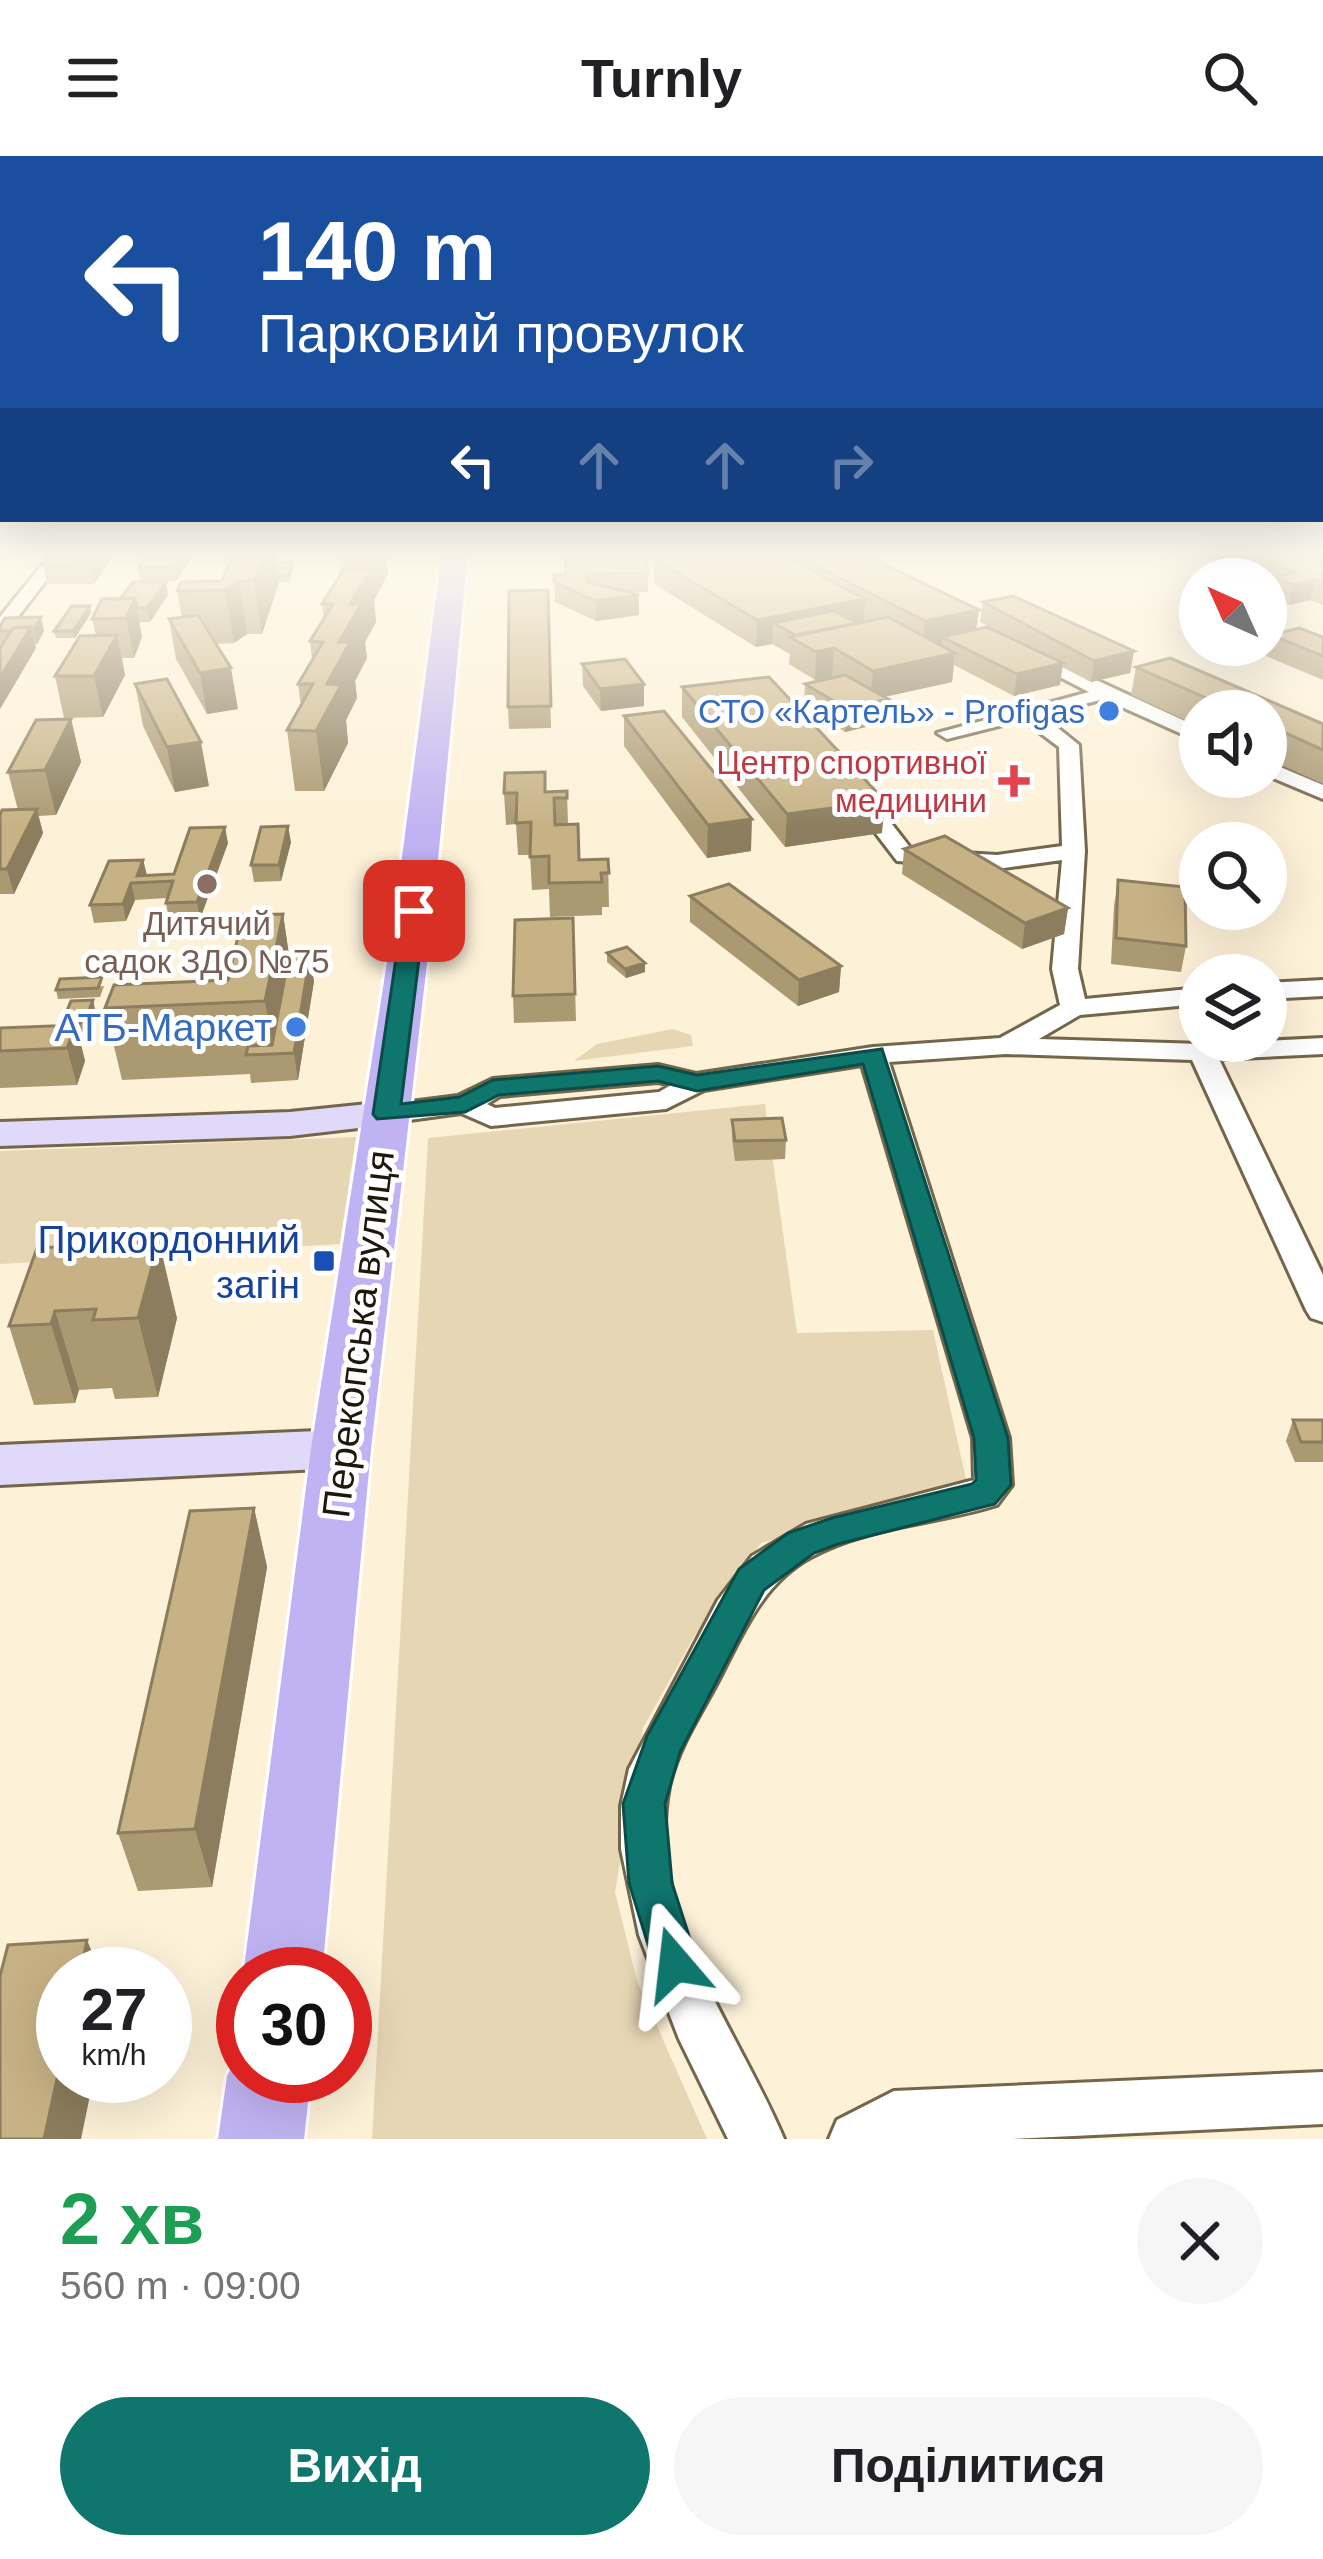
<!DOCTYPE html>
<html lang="uk">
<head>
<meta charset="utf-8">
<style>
  body { margin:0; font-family:Helvetica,sans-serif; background:#f6f6f6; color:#202124; height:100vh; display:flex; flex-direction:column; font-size:45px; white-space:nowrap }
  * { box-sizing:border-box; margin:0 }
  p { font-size:39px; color:#757577 }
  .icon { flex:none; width:66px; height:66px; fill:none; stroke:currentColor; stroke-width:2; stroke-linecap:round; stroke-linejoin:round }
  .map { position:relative; height:1983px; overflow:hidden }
  .drawer { display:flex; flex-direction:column; background:#fff; flex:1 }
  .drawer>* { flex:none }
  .hud { position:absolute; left:0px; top:0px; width:1323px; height:366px; box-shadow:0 12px 48px #0002; background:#1a4fa0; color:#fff; overflow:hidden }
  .needle { width:78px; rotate:315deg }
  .fabs { position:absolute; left:1179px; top:402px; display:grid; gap:24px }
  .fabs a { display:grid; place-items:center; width:108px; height:108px; border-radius:50%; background:#fff; box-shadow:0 12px 48px #0002; font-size:60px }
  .speed { position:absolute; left:36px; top:1791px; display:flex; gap:24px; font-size:60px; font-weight:700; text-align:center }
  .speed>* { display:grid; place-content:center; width:156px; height:156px; border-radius:50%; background:#fff; box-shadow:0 12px 48px #0002; line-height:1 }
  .speed small { font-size:30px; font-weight:400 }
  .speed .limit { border:18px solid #d22; background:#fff; color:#111 }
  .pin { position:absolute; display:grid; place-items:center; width:102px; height:102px; color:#fff; margin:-51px; border-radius:24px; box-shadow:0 6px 18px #0006 }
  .me { position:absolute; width:132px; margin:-66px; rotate:343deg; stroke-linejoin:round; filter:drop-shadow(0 0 9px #0008) }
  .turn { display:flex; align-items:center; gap:42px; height:252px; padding:0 60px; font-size:54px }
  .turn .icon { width:156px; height:156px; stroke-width:2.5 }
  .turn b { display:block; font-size:84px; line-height:102px }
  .lanes { display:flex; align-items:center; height:114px; padding:0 60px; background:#0003; justify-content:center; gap:60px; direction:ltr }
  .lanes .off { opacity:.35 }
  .round { display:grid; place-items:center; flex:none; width:126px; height:126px; border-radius:63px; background:#f6f6f6 }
  .summary { display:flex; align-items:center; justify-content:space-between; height:204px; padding:0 60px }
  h1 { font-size:72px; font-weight:700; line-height:90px; color:#1e9e55 }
  .cta { display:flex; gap:24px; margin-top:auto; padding:24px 60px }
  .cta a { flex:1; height:138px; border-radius:72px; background:#0f766e; color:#fff; font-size:48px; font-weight:700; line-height:138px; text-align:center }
  .cta a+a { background:#f6f6f6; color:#202124 }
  header { display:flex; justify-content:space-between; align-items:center; height:156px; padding:0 60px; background:#fff; font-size:54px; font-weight:700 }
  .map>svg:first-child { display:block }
  .green { fill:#e7d6b3 }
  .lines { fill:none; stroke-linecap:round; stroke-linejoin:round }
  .minor-casing { stroke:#73664a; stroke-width:6 }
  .secondary-casing { stroke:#73664a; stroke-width:6 }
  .primary-casing { stroke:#fff; stroke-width:6 }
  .minor { fill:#fff; fill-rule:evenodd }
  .secondary { fill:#e0d9f9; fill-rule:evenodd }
  .primary { fill:#c0b3f3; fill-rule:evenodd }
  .wall { fill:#ab9972 }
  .shaded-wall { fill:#8b7d5d }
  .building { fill:#c7b285; stroke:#8b7d5d; stroke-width:3 }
  .route { fill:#0f766e; stroke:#0a4d48; stroke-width:3 }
  .shop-dot { fill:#3f7fe0; stroke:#fff; stroke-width:4.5 }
  .health-dot { fill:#e0444e; stroke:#fff; stroke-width:4.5 }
  .education-dot { fill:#8d6e63; stroke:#fff; stroke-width:4.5 }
  .transit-dot { fill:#1a4fb4; stroke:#fff; stroke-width:4.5 }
  .labels { text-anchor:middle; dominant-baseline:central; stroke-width:10; stroke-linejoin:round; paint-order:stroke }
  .far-shop-label { font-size:33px; fill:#366cbe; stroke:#fff; text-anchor:end }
  .far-health-label { font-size:33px; fill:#be3a42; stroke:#fff; text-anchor:end }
  .far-education-label { font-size:33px; fill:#785e54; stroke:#fff }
  .shop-label { font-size:39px; fill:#366cbe; stroke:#fff; text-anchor:end }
  .transit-label { font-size:39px; fill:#164399; stroke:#fff; text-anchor:end }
  .street-label { font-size:39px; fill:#1d170c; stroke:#fff }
</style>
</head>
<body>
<header><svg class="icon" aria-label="menu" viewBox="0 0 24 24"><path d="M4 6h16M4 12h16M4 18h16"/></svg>Turnly<svg class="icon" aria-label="search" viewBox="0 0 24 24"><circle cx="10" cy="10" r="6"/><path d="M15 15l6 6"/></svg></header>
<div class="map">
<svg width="1323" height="1983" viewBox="0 0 1323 1983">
  <rect width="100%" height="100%" fill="#fdf1d8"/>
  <path class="green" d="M673,873l18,6 2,11 -119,15 23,-17z
    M765,948l32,229 136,-3 34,154 -206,59 -69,97 -49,88 -28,164 22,89 70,158h-335l56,-1001z
    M356,981l-16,107 -340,20v-113z"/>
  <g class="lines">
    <defs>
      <path id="minor" d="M53,395h16l-62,80 -7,1v-15z
        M1029,493l171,79v14l-96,-43 -62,16 37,30 6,106 -7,118 7,30 115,-11v16l-120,11 -41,24 163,5 121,-6v16l-104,5 104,216v47l-12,-4 -5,-8 -114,-250 -186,-6 -117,8 120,376 3,47 -15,20c-60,19 -130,21 -186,52 -48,26 -68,75 -92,122 -18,35 -42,69 -50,108 -25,127 69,242 115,352h-56l-49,-100 -40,-104 -18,-86v-43l8,-37 89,-169 34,-44 54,-32 168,-44 -1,-42 -111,-373 -158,25 -38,19 -175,17 -30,-13 -74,10 -15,-9 15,-9 71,-9 35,-17 165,-14 38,9 177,-27 127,-9 60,-33 -8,-36 10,-109 -65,9 -100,-8 -52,-68 3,-5h16l48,62 85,5 65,-9 -3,-99 -36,-27 -76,19 -10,-6 152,-41 -66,-34 -3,-4zM658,926l13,3 -12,7 -164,16 -8,-4 13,-8z
        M1266,605l57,24v14l-57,-24z
        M1323,824v16l-57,3v-16z
        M1323,1916v52l-311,15h-183l8,-19 57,-29z"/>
      <path id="secondary" d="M387,946l14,3 6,9 -6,9 -111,13 -290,10v-24l290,-10z
        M341,1274l18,5 8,14 -8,14 -18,5 -341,17v-40z"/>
      <path id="primary" d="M442,395h26l-35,360 -62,538 -49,525 -79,2 68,-527 84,-538z
        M243,1889v31h68l-7,63h-86l9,-63z"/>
    </defs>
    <use href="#minor" class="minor-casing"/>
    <use href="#secondary" class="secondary-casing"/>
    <use href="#primary" class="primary-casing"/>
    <use href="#minor" class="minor"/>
    <use href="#secondary" class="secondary"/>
    <use href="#primary" class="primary"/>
  </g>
  <path class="wall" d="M116,395l-22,33h-47l-4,-19z
    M234,395h40l2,12 17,-1v7l-3,13h-11l-17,52h-15l-13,9 -18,1 22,65 -31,5 -31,-55 -7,-40 13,-2 -5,-26 45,-10z
    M340,395h51l-5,9 2,14 -14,26 2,22 -11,20 2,16 -12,23 2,17 -11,22 2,23 -24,48h-29l-8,-61 14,-24 -3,-22 14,-25 -2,-18 14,-22 -2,-15 19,-30 -3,-20z
    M648,395h208l120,78 22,3 -18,-10 3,-20 151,49 -4,22 -39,9 -29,-15 -2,18 -46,11 -60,-31 -2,17 -68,15 2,25 -41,10 -41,-26 1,-22 29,-6 -19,2 -26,-16 1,-10 -18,-10 -16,3 -102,-63v-24l-6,-1z
    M1191,395h132v54l-13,-5 -21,5 -18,-8 2,-12 -7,-3v-3h-7z
    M191,402l-15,23h-36l-2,-13z
    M648,417v19l-19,1 10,2v20l-43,6 -41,-19 -1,-27z
    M548,434l3,138 -42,1 -1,-22z
    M168,439l-18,27h-11l3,15 -8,21h-12l3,17 -22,42 -39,1 -9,-42 41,-41 -4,-16z
    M91,457l-16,25h-19l-2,-7z
    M0,470l44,5 -7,13h-2l1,4 -36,61v-61l2,-3 -2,-2z
    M1271,479l52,2v43l-57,-24z
    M582,508l62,20v22l-43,5 -18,-25z
    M1136,511l187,57v60l-57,-26v-47h-66v16l-69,-32z
    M135,528l74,102 -34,6 -32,-66z
    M682,531l200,146 -97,14 -103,-130z
    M624,560l127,135 -44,7 -83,-112z
    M71,563l10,43 -25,53 -18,1 5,17 -29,61h-14v-79l18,-5 -10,-38z
    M567,635l1,34 11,35 29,-1 1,48h-7v8l-52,2 -1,-28 -17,1 -2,-35h-12l-2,-31 -10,1 -2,-32z
    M291,686l-10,39 -27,1 -3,-17z
    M228,687l-28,76 -31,1 -3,-17 1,-5 -32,2 -9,21 -32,2 -4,-18 53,-45 4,15 27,-1z
    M904,693l164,59 -4,26 -42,15 -120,-75z
    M1118,724l68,66 -5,26 -70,-8 3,-58z
    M690,740l151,70 -2,26 -41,14 -108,-84z
    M283,758l6,42 25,25 -16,99 -47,3 -1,-9 -128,6 -17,-72 123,-28z
    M573,762l3,103 -62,2 -1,-27z
    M607,797l38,19 -19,6 -19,-16z
    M104,830l-4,11 -42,2 -2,-9z
    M95,853l-8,23h-9l7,29 -8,24 -77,3v-60l62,-3v-2z
    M732,964l54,20 -1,19 -50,2 -3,-22z
    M80,1097l97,65 -19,79 -43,2 -3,-11 -33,2 -4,13 -41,2 -25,-79z
    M1293,1264h30v42h-28l-9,-21z
    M254,1352l13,59 -55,320 -74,4 -20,-58z"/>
  <path class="shaded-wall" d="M99,395h17l-22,33 -4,-20z
    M186,395h4l1,7 -15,23 -2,-13z
    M265,395h9l5,31 -17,52 -8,-53z
    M368,395h23l-5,9 2,14 -14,26 2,22 -11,20 2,16 -12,23 2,17 -11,22 2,23 -24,48 -8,-60 11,-47 23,-80 17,-29 -2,-20z
    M1315,424l-5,20 -21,5 5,-20z
    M239,425l8,53 -13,9 -9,-53z
    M166,426l2,13 -18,27 -3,-14z
    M639,439v20l-43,6v-20z
    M135,442l7,39 -8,21 -8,-40z
    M865,443l-2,26 -90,-2 -1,21 -16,3 1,-27z
    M90,450l1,7 -16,25 -2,-7z
    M979,454l-4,27h-33v7l-20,5 3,-28z
    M41,461l3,14 -7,13 -3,-14z
    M31,471l5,21 -36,61v-31z
    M117,479l8,40 -22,42 -9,-41z
    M834,492l-2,29 -17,3 1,-28z
    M1134,495l-4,22 -39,9 3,-21z
    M955,497l-3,29 -82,18 3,-29z
    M1063,507l-3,22 -46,11 3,-22z
    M231,512l7,41 -31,5 -7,-41z
    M644,528v22l-43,5 -1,-22z
    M888,543l-2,23 -41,10 2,-23z
    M71,563l10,43 -25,53 -11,-45z
    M201,586l8,44 -34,6 -8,-45z
    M885,645l-3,32 -97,14 2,-33z
    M37,653l6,24 -29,61 -7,-25z
    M752,663l-1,32 -44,7 1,-33z
    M288,670l3,16 -10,39 -2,-16z
    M225,671l3,16 -28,76 -3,-17z
    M143,704l4,16h-10z
    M131,727l4,17 -9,21 -3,-17z
    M1068,752l-4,26 -42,15 3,-26z
    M283,758l10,68 -19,72 -9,-53z
    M310,799l4,26 -16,99 -4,-27z
    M645,807v9l-19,6 -1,-9z
    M841,810l-2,26 -41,14 1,-26z
    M93,844l2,9 -8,23 -3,-9z
    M76,869l9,36 -8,24 -10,-37z
    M159,1085l18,77 -19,79 -20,-79z
    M55,1155l24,79 -4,13 -24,-79z
    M254,1352l13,59 -55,320 -17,-58z
    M87,1784l14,34h-21z
    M63,1895v25h31l-13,63h-37z"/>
  <path class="building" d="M54,395h45l-9,13 -47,1z
    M151,395h35l-12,17h-36z
    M234,395h31l-11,30h-15l-14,9 -48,1 4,-9 41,-1z
    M340,395h28l-3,4 -27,-1z
    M700,395h48l4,2 23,-2 90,48 -108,21 -103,-61z
    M786,395h70l123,59 -54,11z
    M1241,395h55l27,10v23l-8,-4 -21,5 -19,-8 21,-4z
    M645,397l3,20 -61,1 1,8 51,13 -43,6 -42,-19v-7l12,-1 -1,-20z
    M293,406l-4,13 -11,1 -2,-13z
    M344,413l27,1 -21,34h11l-22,38h11l-23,42 14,1 -25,46 -29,-1 26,-46h-15l25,-42 -13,-1 23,-37h-11z
    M133,426h33l-19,26h-10l-2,-10 -15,1z
    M548,434l3,116 -43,1 1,-116z
    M1013,440l121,55 -40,10 -111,-59z
    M135,442l-9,20 -34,1 10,-20z
    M72,450h18l-17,25h-19z
    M833,455l25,12 -63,12 -22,-12z
    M198,459l33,53 -31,5 -31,-54z
    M41,461l-7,13h-4l1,-3 -18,1 -2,3h-11v-5l5,-8z
    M888,461l67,36 -82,18 -39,-23 -18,4 -26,-15z
    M31,471l-31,51v-30l13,-20z
    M987,471l76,36 -46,11 -75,-37z
    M1299,472l24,9v19l-52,-21z
    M117,479l-23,41h-39l25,-40z
    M1170,502l153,66v26l-57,-26v-13h-30l-100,-44z
    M625,503l19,25 -44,5 -18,-25z
    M845,519l43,24 -41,10 -42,-25z
    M769,521l116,124 -98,13 -105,-127z
    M167,523l34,63 -34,5 -32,-63z
    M664,555l88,108 -44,6 -84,-109z
    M71,563l-26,51 -37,2 28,-52z
    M545,616v20l22,-1v7h-13l1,27 23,-1 1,36 29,-1 1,14h-8l1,9 -53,1v-27l-19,1 1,-35 -15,1 1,-30h-13l1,-20z
    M37,653l-30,60h-7v-54l2,-5z
    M288,670l-9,39h-28l10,-38z
    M225,671l-28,75 -31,1 7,-22 -42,2 -8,21 -33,1 19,-44 34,-1 -6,16 37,-2 16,-46z
    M945,680l123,72 -43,15 -121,-74z
    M1118,724l67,7 1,59 -70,-8z
    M729,728l112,82 -42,14 -109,-84z
    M283,758l-18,87 -160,7 9,-23 114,-5 15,-65z
    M573,762l2,76 -62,2 2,-76z
    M627,791l18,16 -20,6 -18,-16z
    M310,799l-16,98 -48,2 2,-9 24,-1 17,-89z
    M102,821l-4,11 -42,2 4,-11z
    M93,844l-9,23h-22l9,-22z
    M76,869l-9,23 -67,3v-23z
    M782,962l4,22 -51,1 -3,-21z
    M159,1085l-21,77 -45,2 3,-11 -41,2 -4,13 -42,2 28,-78 40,-2 -2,8 39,-2 3,-9z
    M1293,1264h30v22h-22z
    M254,1352l-59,321 -77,4 72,-322z
    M87,1784l-7,34h-17v77l-19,88h-44v-163l8,-31z"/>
  <linearGradient id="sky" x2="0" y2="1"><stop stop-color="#84bbe2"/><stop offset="0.59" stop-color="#fef9ed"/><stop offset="1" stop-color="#fef9ed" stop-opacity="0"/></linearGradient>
  <rect width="1323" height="672" fill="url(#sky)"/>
  <path class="route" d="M414,748l11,7 -24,193 58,-7 34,-17 165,-14 39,9 185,-26 126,389 3,47 -16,19 -157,40 -24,9 -50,37 -84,162 -15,52 7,79 26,81 -7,16 -16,6 -16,-6 -30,-97 -6,-79 24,-68 92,-167 49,-36 44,-15 140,-34 4,-4 -2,-42 -111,-374 -166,27 -39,-10 -159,14 -34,17 -88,7 -4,-5 30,-203z"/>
  <g class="shop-dot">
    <circle cx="1109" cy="555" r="12"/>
    <circle cx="296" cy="871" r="12"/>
  </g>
  <path class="health-dot" d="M1008 607h12v12h12v12h-12v12h-12v-12h-12v-12h12z"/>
  <circle class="education-dot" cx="207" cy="728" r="12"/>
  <rect class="transit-dot" x="312" y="1093" width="24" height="24" rx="6"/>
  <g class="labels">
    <g class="far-shop-label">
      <text x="1085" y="555">СТО «Картель» - Profigas</text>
    </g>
    <g class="far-health-label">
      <text x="987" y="606">Центр спортивної<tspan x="987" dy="38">медицини</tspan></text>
    </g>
    <g class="far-education-label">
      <text x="207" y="767">Дитячий<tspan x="207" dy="38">садок ЗДО №75</tspan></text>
    </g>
    <g class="shop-label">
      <text x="272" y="871">АТБ-Маркет</text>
    </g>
    <g class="transit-label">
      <text x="300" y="1083">Прикордонний<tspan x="300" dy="45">загін</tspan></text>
    </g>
    <g class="street-label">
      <text transform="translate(358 1178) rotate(-83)">Перекопська вулиця</text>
    </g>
  </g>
</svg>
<div class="fabs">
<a><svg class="needle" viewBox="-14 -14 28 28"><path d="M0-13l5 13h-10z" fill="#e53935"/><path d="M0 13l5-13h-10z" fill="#757577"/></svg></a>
<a><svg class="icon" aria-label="sound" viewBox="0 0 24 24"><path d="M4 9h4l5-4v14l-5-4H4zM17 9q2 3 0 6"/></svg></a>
<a><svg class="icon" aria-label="search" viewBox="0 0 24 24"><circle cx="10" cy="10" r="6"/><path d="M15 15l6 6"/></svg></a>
<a><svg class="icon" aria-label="layers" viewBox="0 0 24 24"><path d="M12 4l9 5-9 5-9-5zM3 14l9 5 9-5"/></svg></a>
</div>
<div class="speed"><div>27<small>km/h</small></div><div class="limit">30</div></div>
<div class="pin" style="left:414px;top:755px;background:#d93025"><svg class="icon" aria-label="arrive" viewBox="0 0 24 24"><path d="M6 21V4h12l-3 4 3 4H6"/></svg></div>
<svg class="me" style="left:675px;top:1808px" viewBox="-20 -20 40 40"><path d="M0-17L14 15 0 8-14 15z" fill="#0f766e" stroke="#fff" stroke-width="4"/></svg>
<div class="hud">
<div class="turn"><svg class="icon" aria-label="left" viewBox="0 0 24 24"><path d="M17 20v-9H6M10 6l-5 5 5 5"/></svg><div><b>140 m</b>Парковий провулок</div></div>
<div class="lanes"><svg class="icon" aria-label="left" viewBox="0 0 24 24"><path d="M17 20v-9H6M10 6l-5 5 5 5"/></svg><svg class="icon off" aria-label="ahead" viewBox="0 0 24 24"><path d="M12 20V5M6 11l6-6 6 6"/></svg><svg class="icon off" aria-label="ahead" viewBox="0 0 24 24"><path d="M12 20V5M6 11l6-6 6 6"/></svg><svg class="icon off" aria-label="right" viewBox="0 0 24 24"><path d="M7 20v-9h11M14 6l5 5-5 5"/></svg></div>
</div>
</div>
<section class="drawer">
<div class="summary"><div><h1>2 хв</h1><p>560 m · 09:00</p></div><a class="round"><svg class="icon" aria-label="close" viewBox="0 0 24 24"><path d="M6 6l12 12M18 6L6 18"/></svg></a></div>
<div class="cta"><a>Вихід</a><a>Поділитися</a></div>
</section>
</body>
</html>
